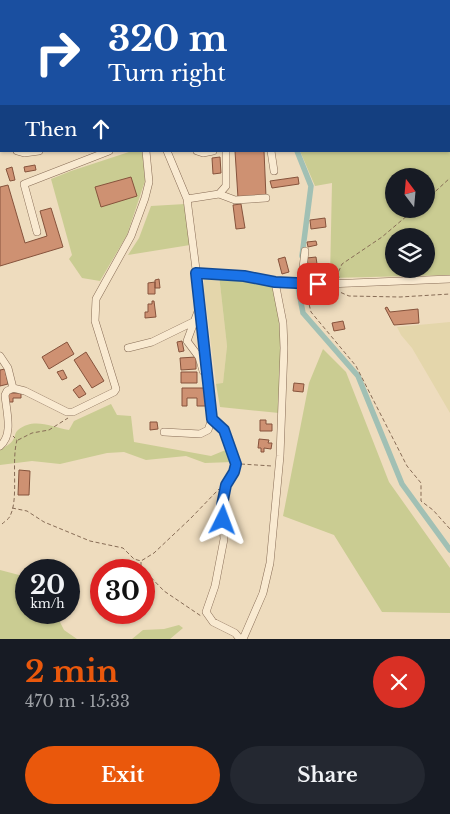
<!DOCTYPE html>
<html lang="en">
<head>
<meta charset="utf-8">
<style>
  body { margin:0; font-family:"Libre Baskerville",serif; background:#242831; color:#f1f3f6; height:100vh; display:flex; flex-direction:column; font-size:19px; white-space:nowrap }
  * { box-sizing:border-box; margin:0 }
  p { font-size:16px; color:#9ea1a6 }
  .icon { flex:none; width:28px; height:28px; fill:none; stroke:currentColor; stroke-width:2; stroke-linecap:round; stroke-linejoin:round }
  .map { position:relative; height:639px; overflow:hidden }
  .drawer { display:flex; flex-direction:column; background:#171b24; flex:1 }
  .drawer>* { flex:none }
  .top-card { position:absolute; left:0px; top:0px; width:450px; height:152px; box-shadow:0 1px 4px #0004; background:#1a4fa0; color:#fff; overflow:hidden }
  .needle { width:32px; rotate:344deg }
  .buttons { position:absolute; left:385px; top:168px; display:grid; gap:10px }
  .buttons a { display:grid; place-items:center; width:50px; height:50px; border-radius:50%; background:#171b24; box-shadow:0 1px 4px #0004; font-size:25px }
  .speed { position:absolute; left:15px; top:559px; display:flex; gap:10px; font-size:25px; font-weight:700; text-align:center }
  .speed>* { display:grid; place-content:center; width:65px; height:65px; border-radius:50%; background:#171b24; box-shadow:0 1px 4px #0004; line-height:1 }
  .speed small { font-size:12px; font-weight:400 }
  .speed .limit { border:8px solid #d22; background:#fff; color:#111 }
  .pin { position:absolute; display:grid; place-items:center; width:42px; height:42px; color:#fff; margin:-21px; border-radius:10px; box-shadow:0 2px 8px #0006 }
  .me { position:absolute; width:55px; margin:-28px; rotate:3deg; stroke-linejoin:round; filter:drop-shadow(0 0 4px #0008) }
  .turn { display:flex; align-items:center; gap:18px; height:105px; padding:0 25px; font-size:22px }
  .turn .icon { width:65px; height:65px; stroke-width:2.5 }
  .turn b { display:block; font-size:35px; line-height:42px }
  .then { display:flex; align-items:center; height:48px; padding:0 25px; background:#0003; gap:10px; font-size:19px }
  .round { display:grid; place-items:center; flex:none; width:52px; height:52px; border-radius:26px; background:#242831 }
  .overview { display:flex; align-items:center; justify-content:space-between; height:85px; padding:0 25px }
  h1 { font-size:30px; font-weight:700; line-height:38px; color:#ea580c }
  .primary-button { display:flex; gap:10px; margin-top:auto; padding:10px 25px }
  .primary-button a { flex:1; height:58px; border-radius:30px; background:#ea580c; color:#fff; font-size:20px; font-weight:700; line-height:58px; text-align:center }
  .primary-button a+a { background:#242831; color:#f1f3f6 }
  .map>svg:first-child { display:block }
  .farmland { fill:#e4d6ab }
  .green { fill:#cacc92; fill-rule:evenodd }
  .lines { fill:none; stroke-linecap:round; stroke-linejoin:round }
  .canal { stroke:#a1c0b4; stroke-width:5.5 }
  .building { fill:#ce9172; stroke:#86533c }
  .minor-casing { stroke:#876c56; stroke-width:8 }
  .path { stroke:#876c56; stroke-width:1; stroke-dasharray:4 2.5; stroke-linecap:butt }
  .minor { stroke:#f9ead1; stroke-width:7 }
  .route-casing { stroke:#114b97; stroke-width:12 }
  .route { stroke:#1a73e8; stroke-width:9 }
</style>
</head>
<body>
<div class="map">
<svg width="450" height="639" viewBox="0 0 450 639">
  <rect width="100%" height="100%" fill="#eedcbe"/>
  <path class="farmland" d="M204,275h15l8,71 -4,38h-7l-12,-96z
    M450,322v91l-38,-65 -11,-13 -4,-8z"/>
  <path class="green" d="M449,111h1v164l-120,3 2,-95 -17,3 -15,-35h149zM426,176v33h-32v-33zM394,236h32v33h-32z
    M132,151h9l2,3 2,27 -18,54 -27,46 -18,-3 -13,-19 3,-4 -21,-76 20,-8z
    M185,204l5,41 -62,10 11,-17 12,-32z
    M219,275l27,2 26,7 9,41 1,46 -3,42 -59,-6 -4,-23 7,-1 4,-37z
    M323,349l23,23 43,110 61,86v45l-68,-1 -48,-77 -51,-19 26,-133z
    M111,404l6,11 14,1 3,26 77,14 17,-7 5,13 -28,1 -19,-7 -40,4 -22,-8 -17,1 -47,11 -28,-3 -32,4v-15c4,-3 10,-5 13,-10 2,-3 2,-8 5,-10 16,-13 33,-3 51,0l5,-9z
    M0,570l23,6 3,3v33l27,1 4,3 7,14 13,9h-77z
    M179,625l4,3 -13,11h-38l11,-9 21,-1z"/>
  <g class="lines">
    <path class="canal" d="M274,1v-1
      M297,151l14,35 -9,70
      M298,287l5,26 55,63 44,108 48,66"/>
  </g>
  <path class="building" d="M77,0h36l1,1h-37z
    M0,85h1v36l-1,-1z
    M235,151h29l2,46 -28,1z
    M220,157l1,16 -8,1 -1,-16z
    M35,165l1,5 -11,2 -1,-5z
    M12,167l3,13 -5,1 -4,-12z
    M131,177l6,19 -36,11 -6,-20z
    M298,177l1,7 -27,4 -2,-7z
    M8,185l17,58 22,-7 -7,-25 11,-3 12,39 -63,19v-79z
    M241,204l4,24 -9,1 -3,-24z
    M325,218l1,9 -15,2 -1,-9z
    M316,241l1,4 -9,2 -1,-5z
    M285,257l4,15 -7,2 -4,-15z
    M316,257l1,7 -9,1 -1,-7z
    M159,279l1,9h-5v-8z
    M155,282v12h-7v-11z
    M152,301h2l2,16 -11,1v-6h3v-8h4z
    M387,307l3,5 28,-3 1,14 -25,2 -9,-17z
    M343,321l2,8 -11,2 -2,-8z
    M182,341l2,10 -5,1 -2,-10z
    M67,342l7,12 -25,15 -7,-12z
    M86,352l18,29 -12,7 -18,-28z
    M196,357v12l-15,1 -1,-12z
    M5,369l3,15 -8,2v-16z
    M63,370l4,8 -5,2 -5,-8z
    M181,372h16v11h-16z
    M294,383l10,1 -1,8 -10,-1z
    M80,385l6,9 -7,4 -6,-8z
    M182,388h25v18h-10v-8h-10v8h-5z
    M8,393h13v5h-8v4h-4z
    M260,420h6v4h6v7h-12z
    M150,422h7l1,7 -8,1z
    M259,439l10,1 -1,3h4l-1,6 -7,-1v4h-3v-4h-3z
    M19,470l11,1 -1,24h-11z"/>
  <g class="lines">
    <defs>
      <path id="minor" d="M137,0v1
        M0,79h1
        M0,129l1,1
        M17,151l7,2 15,-2
        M167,151l20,48 15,117 10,103 12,11 12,34 -2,8 -8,13 -4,20 2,34 -9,47 -9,26 7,10 22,11 5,6
        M197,151l6,2 10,-2
        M271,151l3,20
        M219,194l16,6 31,-2
        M187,199l32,-5 7,-8v-35
        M37,232l-13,-48 85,-33
        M196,273l49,3 30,6 28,3 147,-6
        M301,285l4,-34
        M200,306l-13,35 12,16 4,14
        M128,348l24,-6 41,-20
        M0,356l8,12 5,20
        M164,432l36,2 8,-4 4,-11
        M0,446c14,-11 6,-36 5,-51l2,-4 6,-3 12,3 42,21h6l41,-20 2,-3 -21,-68 1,-22 35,-63 14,-38 4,-16 -3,-31
        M243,639l20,-46 7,-30 10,-107 4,-108 -1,-25 -8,-41"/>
    </defs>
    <use href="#minor" class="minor-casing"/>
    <path class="path" d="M426,200l24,-22
      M339,278l-1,-5 4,-9 40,-27 33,-28
      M335,290l14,6 51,1 50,-3
      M306,292l5,20 45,54 51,100 14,17v18l12,9 17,19
      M18,440l14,-7 17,-3 19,-12
      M241,464l31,2
      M12,508l15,3 17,11 46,19 33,7 11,11 7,2 13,-8 36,-34 29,-30
      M2,524c2,-2 7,-5 8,-8 9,-17 1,-54 7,-76l-4,-4
      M141,562v5l23,24 37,25"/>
    <use href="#minor" class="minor"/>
  </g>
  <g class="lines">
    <defs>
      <path id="route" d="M223,520l-1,-15 4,-20 8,-13 2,-8 -12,-34 -12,-11 -16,-146 48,3 31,6 43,2"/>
    </defs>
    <use href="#route" class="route-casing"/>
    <use href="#route" class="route"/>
  </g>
</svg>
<div class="buttons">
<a><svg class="needle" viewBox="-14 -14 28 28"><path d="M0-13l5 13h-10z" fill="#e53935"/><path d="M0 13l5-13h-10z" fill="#9ea1a6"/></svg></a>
<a><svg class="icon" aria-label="layers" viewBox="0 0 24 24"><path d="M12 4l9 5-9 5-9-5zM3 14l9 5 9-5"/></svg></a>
</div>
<div class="speed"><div>20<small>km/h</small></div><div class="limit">30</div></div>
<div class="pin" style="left:318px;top:284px;background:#d93025"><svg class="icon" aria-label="arrive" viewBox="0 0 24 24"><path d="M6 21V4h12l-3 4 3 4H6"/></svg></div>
<svg class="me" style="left:223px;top:520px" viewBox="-20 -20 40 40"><path d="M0-17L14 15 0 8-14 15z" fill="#1a73e8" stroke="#fff" stroke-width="4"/></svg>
<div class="top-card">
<div class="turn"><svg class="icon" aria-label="right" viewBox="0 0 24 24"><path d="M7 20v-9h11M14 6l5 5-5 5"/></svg><div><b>320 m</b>Turn right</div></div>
<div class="then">Then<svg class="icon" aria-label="ahead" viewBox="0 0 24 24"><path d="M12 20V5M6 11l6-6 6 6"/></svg></div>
</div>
</div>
<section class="drawer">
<div class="overview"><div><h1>2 min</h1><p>470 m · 15:33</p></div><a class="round" style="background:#d93025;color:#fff"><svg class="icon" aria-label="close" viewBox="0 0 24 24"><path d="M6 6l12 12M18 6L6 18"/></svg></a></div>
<div class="primary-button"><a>Exit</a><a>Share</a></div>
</section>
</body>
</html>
